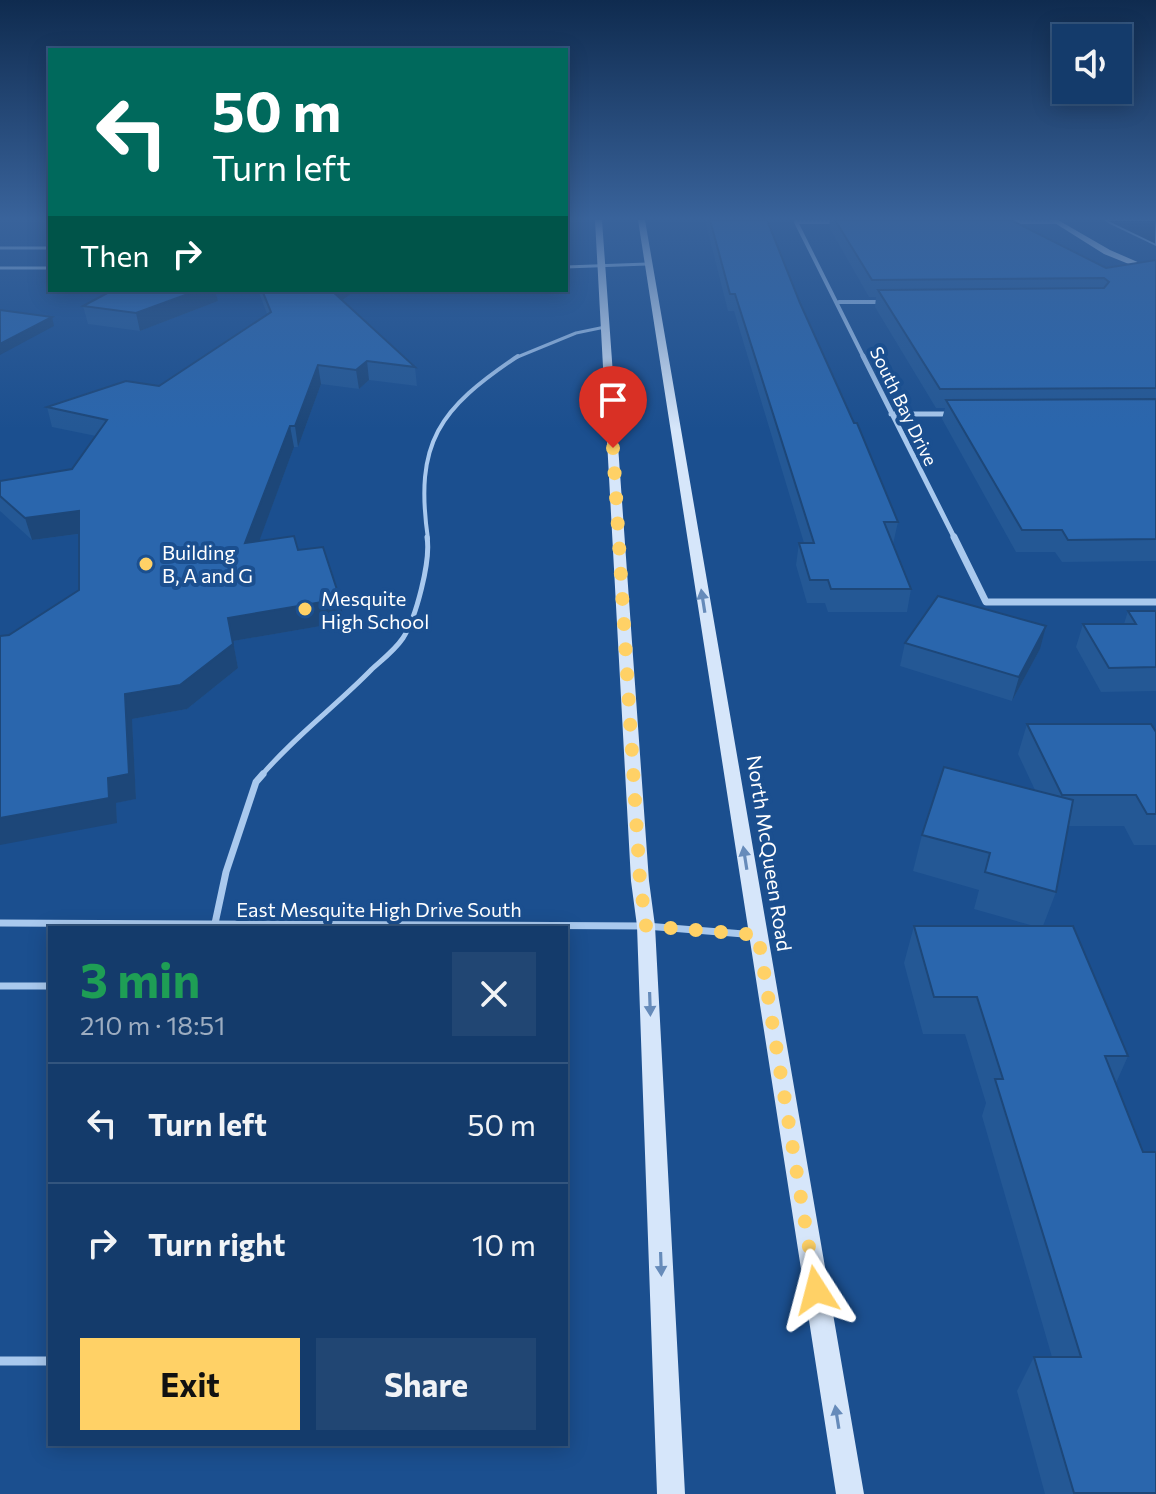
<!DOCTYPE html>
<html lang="en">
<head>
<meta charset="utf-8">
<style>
  body { margin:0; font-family:Commissioner,sans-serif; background:#214673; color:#f1f3f6; height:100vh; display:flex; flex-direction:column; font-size:30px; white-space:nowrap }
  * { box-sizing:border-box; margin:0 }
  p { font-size:26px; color:#9dadc1 }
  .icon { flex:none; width:44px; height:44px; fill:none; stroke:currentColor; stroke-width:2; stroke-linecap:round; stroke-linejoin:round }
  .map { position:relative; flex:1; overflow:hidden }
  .side { position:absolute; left:48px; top:926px; width:520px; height:520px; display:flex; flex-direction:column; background:#143b6b; border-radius:0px; box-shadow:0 4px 20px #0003,0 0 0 2px #33557e }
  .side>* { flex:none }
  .hud { position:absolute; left:48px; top:48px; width:520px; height:244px; border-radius:0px; box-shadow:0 4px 20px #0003,0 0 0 2px #33557e; background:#00695c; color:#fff; overflow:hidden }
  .fabs { position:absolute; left:1052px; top:24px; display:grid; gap:16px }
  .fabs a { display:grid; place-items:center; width:80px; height:80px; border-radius:0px; background:#143b6b; box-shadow:0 4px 20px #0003,0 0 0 2px #33557e; font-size:40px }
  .pin { position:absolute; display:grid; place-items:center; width:68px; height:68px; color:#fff; margin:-82px -34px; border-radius:50% 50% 50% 0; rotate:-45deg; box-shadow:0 0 8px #0007 }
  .pin .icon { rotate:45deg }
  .me { position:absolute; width:88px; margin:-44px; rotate:351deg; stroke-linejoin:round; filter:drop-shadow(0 0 6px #0008) }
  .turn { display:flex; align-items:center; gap:28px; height:168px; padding:0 32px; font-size:36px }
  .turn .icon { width:104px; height:104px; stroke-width:2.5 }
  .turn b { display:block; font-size:56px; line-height:68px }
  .then { display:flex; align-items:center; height:76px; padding:0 32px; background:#0003; gap:16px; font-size:30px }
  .round { display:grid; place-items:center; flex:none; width:84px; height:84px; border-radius:0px; background:#214673 }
  .head { display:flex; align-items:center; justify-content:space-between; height:136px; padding:0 32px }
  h1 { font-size:48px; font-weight:700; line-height:60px; color:#1e9e55 }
  .primary-button { display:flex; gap:16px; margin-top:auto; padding:16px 32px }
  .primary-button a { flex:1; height:92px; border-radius:0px; background:#ffd166; color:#111; font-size:32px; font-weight:700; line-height:92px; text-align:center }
  .primary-button a+a { background:#214673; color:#f1f3f6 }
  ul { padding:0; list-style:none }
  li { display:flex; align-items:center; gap:24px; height:120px; padding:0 32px; border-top:2px solid #33557e }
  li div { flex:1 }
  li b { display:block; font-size:30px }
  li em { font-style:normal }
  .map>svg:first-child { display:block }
  .water { fill:#123a6d; stroke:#9cc4f0; stroke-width:2 }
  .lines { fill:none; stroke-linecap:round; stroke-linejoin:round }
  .lane-far4 { stroke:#a9c9ee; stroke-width:3 }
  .lane-far3 { stroke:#a9c9ee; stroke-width:4 }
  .lane-far2 { stroke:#a9c9ee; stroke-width:5 }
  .lane-far1 { stroke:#a9c9ee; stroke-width:7 }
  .lane { stroke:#a9c9ee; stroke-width:9 }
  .street-far2 { stroke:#a9c9ee; stroke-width:4 }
  .street-far1 { stroke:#a9c9ee; stroke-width:5 }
  .street { stroke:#a9c9ee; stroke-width:7 }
  .secondary { fill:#d6e6fa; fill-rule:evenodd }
  .wall { fill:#245895 }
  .shaded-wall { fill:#1d4779 }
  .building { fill:#2a66ad; stroke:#1d4779; stroke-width:2 }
  .oneway { fill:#668bba }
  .route { stroke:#ffd166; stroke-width:14; stroke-dasharray:0 25.2 }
  .poi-dot { fill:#ffd166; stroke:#1b4f8f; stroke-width:3 }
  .labels { text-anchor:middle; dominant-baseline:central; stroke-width:8; stroke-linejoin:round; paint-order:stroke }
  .far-street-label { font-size:18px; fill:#fff; stroke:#1b4f8f }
  .poi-label { font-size:20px; fill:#fff; stroke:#1b4f8f; text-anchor:start }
  .street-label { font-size:20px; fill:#fff; stroke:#1b4f8f }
</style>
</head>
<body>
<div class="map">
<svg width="1156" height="1494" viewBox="0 0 1156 1494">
  <rect width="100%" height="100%" fill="#1b4f8f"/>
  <path class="water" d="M1106,220h50v25l-46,-22z"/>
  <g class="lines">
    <path class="lane-far4" d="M0,248h50
      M566,267l81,-3
      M0,268h50
      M515,358l61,-25 29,-6"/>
    <path class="lane-far3" d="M428,539c-14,-97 11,-130 90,-183"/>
    <path class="lane-far2" d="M261,776c34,-40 75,-70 111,-107 10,-9 23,-19 31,-31 13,-20 28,-77 24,-101"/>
    <path class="lane-far1" d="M0,923l646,3 110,9
      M214,928l12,-56 30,-90 7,-8
      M0,986h50"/>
    <path class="lane" d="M0,1361h50"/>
    <path class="street-far2" d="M840,222h-44l68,136
      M1005,222h52
      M839,302h47"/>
    <path class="street-far1" d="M863,356l92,183
      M891,414h63"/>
    <path class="street" d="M954,537l32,65h170"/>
    <path class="secondary" d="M595,220h7l47,661 6,45 30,568h-28l-20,-568 -6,-45z
      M638,220h7l219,1274h-28z
      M1050,220h8l52,30 46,20v5l-52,-21z"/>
  </g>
  <path class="wall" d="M706,220h61l33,83 98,219 -5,22 18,45 -4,23h-79l-3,-9h-18l-11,-38 3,-22h5l-70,-232h-6l-22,-87z
    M830,220h181l95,48 50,-8v301l-94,1 -7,-10h-39l-74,-133 3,-11h-9l-61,-101 1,-10h-7l-40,-70z
    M113,290h102l3,11 -78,30 -52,-7 -5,-18z
    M258,290h93l1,3 -10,7 73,67 2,19 -48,-6 -10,9 -38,-5 -23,63h-4l-35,94 39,9 46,72 -111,19 5,27 -51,41 -55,10 4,80 -20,4 1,20 -108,-188 70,-45v-56l-47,6 -32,-29v-30l72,-12 24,-33 -44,-9 -5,-20 112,-21 108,-72z
    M1128,611h28v80l-55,1 -25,-45 7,-23h41z
    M905,643l135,6 -28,52 -112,-35z
    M1027,724l129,8v113h-22l-10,-19h-56l-12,66 -13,34 85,130 -12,27 27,69h13v342h-111l-28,-103 17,-34h18l-70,-241 4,-13 -21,-69h-42l-19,-71 10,-37h120l-60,-17 5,-19 -66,-19 9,-36 113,-45 -17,-36z"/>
  <path class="shaded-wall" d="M199,290h16l3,11 -78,30 -4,-18z
    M331,290h20l1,3 -19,14z
    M52,317l2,9 -54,29v-11z
    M367,361l2,19 -10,9 -3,-19z
    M318,365l3,19 -23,63 -3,-21z
    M290,426l4,21 -44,119 -5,-23z
    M79,511l6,22 -53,7 -7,-22z
    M340,599l4,23 -111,19 5,27 -51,41 -55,10 4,80 -20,4 1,20 -117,22v-27l108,-40 17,-84 103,-76z
    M1046,626l-6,23 -28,52 7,-24z"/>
  <path class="building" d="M710,220h57l33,83 54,120h3l41,99h-14l27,67h-80l-3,-9h-18l-11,-37h15l-79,-249h-5z
    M835,220h176l95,48 50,-8v128l-216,1 -62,-99 226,-2 5,-6 -5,-4 -232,2z
    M113,290h86l-63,23 -53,-7z
    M262,290h69l84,77 -48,-6 -11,9 -38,-5 -23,61h-5l-45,117 49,-7 4,14 25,-3 17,52 -112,19 5,26 -53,41 -55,9 4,80 -21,4 1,20 -109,20v-182l9,-1 70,-45v-79l-54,7 -25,-22v-15l72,-12 35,-49 -60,-13 79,-26 33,5 112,-74z
    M0,310l52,7 -52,27z
    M1156,399v140l-88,1 -6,-10h-40l-76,-130z
    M938,596l108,30 -27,51 -114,-34z
    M1128,611h28v56l-47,1 -26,-44h53z
    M1027,724h124l5,8v82h-9l-11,-19h-74z
    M944,767l129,33 -17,92 -71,-20 5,-19 -68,-18z
    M914,926h159l55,130h-23l38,96h13v341h-82l-40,-136h47l-86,-278h8l-26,-82h-43z"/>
  <defs><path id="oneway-solid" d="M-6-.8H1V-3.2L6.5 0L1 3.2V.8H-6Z" transform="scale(2)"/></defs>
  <g class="oneway">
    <use href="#oneway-solid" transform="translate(703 601) rotate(-99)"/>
    <use href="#oneway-solid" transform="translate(745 858) rotate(-99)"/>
    <use href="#oneway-solid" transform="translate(650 1004) rotate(88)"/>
    <use href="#oneway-solid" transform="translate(661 1264) rotate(88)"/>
    <use href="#oneway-solid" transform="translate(837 1417) rotate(-99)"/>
  </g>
  <linearGradient id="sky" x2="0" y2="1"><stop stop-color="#0f2b4f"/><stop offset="0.51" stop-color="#39639b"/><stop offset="1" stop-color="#39639b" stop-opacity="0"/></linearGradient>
  <rect width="1156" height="429" fill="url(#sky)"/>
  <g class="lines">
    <path class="route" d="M613,448l27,433 6,45 112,9 58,355"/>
  </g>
  <g class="poi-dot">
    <circle cx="146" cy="564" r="8"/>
    <circle cx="305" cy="609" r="8"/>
  </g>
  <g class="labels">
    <g class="far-street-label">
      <text transform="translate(904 406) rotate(64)">South Bay Drive</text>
    </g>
    <g class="poi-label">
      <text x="162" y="552">Building<tspan x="162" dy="23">B, A and G</tspan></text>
      <text x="321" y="598">Mesquite<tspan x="321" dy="23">High School</tspan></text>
    </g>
    <g class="street-label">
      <text transform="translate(770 853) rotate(81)">North McQueen Road</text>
      <text x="379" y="909">East Mesquite High Drive South</text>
    </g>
  </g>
</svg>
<div class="fabs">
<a><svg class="icon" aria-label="sound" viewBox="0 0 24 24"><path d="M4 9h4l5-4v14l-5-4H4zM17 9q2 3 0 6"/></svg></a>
</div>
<div class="pin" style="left:613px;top:448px;background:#d93025"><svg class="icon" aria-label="arrive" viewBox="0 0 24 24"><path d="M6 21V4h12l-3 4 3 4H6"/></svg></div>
<svg class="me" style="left:816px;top:1290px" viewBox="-20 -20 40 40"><path d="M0-17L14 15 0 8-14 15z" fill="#ffd166" stroke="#fff" stroke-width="4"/></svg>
<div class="hud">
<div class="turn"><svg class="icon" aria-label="left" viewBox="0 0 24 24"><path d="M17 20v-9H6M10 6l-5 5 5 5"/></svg><div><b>50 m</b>Turn left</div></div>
<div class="then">Then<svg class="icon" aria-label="right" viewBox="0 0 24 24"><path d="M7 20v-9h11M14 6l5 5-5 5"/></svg></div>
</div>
<section class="side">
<div class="head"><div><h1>3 min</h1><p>210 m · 18:51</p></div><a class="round"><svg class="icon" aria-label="close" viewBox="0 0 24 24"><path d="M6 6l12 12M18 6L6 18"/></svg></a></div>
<ul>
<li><svg class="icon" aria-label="left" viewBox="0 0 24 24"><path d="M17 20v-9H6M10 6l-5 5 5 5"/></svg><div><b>Turn left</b></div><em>50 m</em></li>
<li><svg class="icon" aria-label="right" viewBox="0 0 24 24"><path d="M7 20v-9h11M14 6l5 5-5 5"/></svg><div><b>Turn right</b></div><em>10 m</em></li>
</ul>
<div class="primary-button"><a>Exit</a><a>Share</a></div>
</section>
</div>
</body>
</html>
